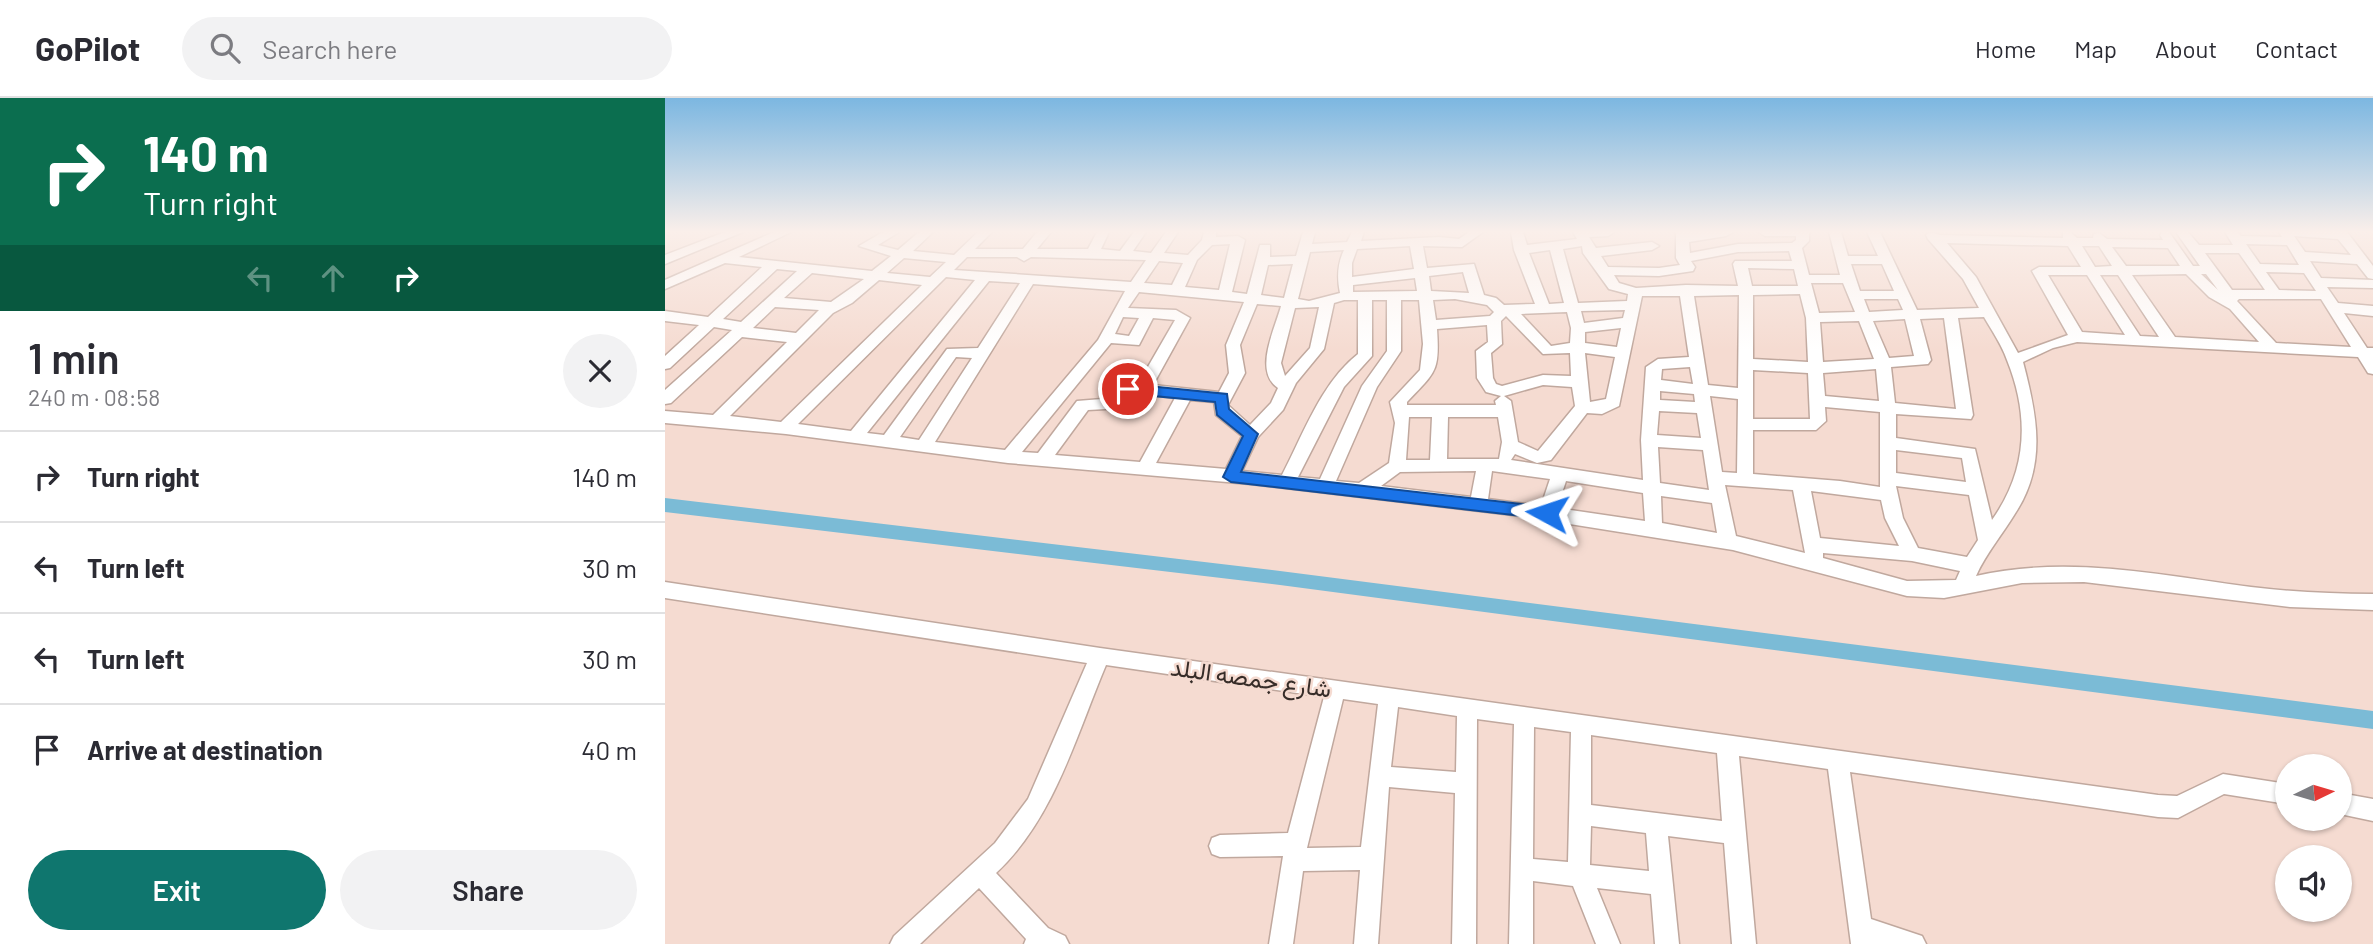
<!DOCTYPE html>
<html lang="en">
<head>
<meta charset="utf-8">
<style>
  body { margin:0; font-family:Barlow,Vazirmatn,sans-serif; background:#f2f2f3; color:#2b2b33; height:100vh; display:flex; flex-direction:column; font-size:26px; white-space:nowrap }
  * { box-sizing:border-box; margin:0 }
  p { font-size:23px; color:#7c7c81 }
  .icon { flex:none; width:38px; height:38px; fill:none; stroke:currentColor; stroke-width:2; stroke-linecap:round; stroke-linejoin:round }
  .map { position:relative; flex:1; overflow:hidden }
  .sheet { display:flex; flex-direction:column; background:#fff; width:665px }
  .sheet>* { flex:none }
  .top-card { background:#0b6e4f; color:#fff; overflow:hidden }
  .needle { width:46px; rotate:85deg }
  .buttons { position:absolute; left:1610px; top:656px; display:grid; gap:14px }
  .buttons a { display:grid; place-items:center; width:77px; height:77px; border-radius:50%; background:#fff; box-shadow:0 2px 5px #0004; font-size:35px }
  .pin { position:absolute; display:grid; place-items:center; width:60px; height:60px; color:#fff; margin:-30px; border:4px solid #fff; border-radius:50%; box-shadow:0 2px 7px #0007 }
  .me { position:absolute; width:77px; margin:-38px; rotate:275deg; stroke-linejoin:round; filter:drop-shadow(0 0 5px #0008) }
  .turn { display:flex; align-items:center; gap:24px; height:147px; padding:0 28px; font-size:32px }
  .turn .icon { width:91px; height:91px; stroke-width:2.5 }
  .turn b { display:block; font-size:49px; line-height:60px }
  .lanes { display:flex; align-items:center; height:66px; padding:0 28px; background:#0003; justify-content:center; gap:35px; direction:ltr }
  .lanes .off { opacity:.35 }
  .round { display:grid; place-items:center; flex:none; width:74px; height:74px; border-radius:37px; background:#f2f2f3 }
  .head { display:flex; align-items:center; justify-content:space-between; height:119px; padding:0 28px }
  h1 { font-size:42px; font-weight:600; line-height:52px }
  .cta { display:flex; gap:14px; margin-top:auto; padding:14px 28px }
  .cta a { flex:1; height:80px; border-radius:42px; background:#0f766e; color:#fff; font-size:28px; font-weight:600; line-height:80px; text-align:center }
  .cta a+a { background:#f2f2f3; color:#2b2b33 }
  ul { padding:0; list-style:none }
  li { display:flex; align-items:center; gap:21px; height:91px; padding:0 28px; border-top:2px solid #e1e1e2 }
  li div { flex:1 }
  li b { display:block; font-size:26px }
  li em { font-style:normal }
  header { display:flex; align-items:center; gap:42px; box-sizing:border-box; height:98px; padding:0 35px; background:#fff; border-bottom:2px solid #e1e1e2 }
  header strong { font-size:33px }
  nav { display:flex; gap:38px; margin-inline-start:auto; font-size:24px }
  .search { width:490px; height:63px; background:#f2f2f3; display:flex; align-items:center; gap:18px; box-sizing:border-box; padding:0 24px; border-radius:38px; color:#7c7c81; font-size:26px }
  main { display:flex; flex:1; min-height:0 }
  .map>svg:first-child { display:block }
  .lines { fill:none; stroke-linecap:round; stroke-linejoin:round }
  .canal { fill:#7bbbd6; fill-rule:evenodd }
  .minor-casing { stroke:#c0a89e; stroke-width:3 }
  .minor { fill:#fff; fill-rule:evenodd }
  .route { fill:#1a73e8; stroke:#114b97; stroke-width:2 }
  .labels { text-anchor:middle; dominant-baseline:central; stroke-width:5; stroke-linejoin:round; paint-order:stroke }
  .street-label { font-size:24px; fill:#372d29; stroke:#f5dbd1 }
</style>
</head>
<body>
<header>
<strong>GoPilot</strong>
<div class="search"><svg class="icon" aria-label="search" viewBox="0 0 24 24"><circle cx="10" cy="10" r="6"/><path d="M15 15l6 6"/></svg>Search here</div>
<nav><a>Home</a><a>Map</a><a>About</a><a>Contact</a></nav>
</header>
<main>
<section class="sheet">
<div class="top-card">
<div class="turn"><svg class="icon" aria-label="right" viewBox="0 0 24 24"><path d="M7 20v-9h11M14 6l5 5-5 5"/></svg><div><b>140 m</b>Turn right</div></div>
<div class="lanes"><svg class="icon off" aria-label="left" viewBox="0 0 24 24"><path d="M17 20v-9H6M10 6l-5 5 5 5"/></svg><svg class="icon off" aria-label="ahead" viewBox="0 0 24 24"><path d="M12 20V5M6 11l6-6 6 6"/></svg><svg class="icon" aria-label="right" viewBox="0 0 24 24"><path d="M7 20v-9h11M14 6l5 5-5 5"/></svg></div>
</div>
<div class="head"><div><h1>1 min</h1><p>240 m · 08:58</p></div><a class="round"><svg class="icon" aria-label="close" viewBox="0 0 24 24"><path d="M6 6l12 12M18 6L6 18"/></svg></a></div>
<ul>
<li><svg class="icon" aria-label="right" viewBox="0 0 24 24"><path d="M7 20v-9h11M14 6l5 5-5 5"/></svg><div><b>Turn right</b></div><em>140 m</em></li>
<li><svg class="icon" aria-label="left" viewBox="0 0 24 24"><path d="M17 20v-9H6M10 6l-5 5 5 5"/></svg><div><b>Turn left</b></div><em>30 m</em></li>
<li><svg class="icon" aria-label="left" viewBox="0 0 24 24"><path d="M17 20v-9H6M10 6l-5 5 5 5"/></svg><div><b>Turn left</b></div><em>30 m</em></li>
<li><svg class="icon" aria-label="arrive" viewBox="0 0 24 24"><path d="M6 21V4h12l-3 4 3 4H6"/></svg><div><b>Arrive at destination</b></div><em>40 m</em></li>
</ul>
<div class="cta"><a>Exit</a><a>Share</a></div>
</section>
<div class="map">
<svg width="1708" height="846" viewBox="0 0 1708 846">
  <rect width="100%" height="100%" fill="#f5dbd1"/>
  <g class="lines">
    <path class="canal" d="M0,400l615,73 1093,140v18l-1093,-144 -615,-73z"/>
    <defs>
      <path id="minor" d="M60,134h18l-78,32v-9z
        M109,134h17l-52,25 133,14 19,-15 -32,-10 24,-14h16l-21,13 20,5 21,-18h14l-20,19 41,4 24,-23h14l-17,17h48l14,-17h14l-14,17h51l9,-17h12l-8,17 19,2 14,-19h12l-13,19 18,2 15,-21h12l-14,21 24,2 14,-15 2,-8h12v5l22,-1 7,4 -13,52 15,2 13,-49h10v12l26,-1 7,-24h12l-3,12 35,-2 5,-10h12l-3,9 78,-4 20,2 10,-7h14l-21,15 -39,-1 4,22 47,-4 10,31 12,3 8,7 31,-1 -21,-54 -3,-18h12l4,13 50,-6 -4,-7h41l-6,4 -19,1 7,11 56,-6 7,4 -7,4 -51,6 7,11 51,1 21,-3 -4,-7v-26h57l-7,4 -37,6 1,11 48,-9 54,-1 4,-3v-4h-31l-6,-4h50v9l-7,7 7,27h31l-11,-43h12l7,24h30l-11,-24h13l37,78 62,-2 -16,-29 -35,-40 -2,-4 5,-3 9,3 123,3v-6h7l7,6h16l1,-4 5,-1 8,6 56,1 -3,-5 2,-3h7l24,34h7l-24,-34h12l11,13h34l-8,-13h12l4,4 41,1 -3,-5h68l26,34v13l-5,-1 -11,-14 -47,-3 11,17 52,2v8l-46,-1 11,16 35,3v10l-29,-3 23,35h6v26l-5,-1 -10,-16 -281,-15 -24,6 -30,14c14,53 24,102 -7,150 -13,22 -30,41 -40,64 92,-21 183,-1 275,11 41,5 81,7 122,7v16l-83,-3 -206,-25 -62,1 -78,15 -37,-2 -174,-46 -220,-35 -263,-31 -242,-21 -222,-29 -121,-11v-12l48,4 74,-73 -45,-5 -71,66 -6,1v-14l67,-60 -18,-3 -44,41 -5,1v-13l34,-31 -34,-4v-10l43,6 54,-50 -37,-4 -60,26v-9zM1629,138l44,3 13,16 -46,-3zM1282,145l121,3 13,21h-42l-7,4 36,64 -50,18 -42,-76zM565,146l-11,46 -34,-3 12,-27 15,-15zM1581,146l41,1 12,20 -39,-1zM745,148l4,23 -62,8v-14l5,-14zM917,148l1,7 26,36 19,5 -1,7 -49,2 -15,-54zM1417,148h17l13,20 -17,1zM1447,149l56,1 12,18h-54zM679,152c-7,15 -7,28 -4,43l-31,8 -11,-2 12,-47zM885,152l14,53 -15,1 -20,-51zM1124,153l3,10h-57l-2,3 5,22 -52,-1 -50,3 -17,-5 -5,-8 45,1 34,-5 2,-4 -4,-6 47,-9zM1540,155h34l26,37h-33zM302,159h50l7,4 7,-4 115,3 -15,22 -177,-12zM239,160l42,4 -16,15 -43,-4zM494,163l24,2 -11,22 -28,-2zM628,166l-9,34 -23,-3 7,-30zM1186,166h31l12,27h-34zM1083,170l46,1 4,17h-46zM112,171l20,2 -56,51 -18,-3zM798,174l6,21 -38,-2 -2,-15zM1601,174l38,1 12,18 -37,-1zM147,175l52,6 -33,23 -47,-4zM1521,176l23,23 21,12 29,33 -84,-5 -43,-62zM1536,176h5l12,16zM1383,177h39l38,60 -43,-3zM1435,177h18l41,62 -19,-1zM281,179l29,3 -124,151 -53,-7zM750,180l2,13 -64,1v-7zM214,182l43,5 -141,137 -51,-6 103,-103 19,-10zM324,183l31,2 -42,65 -31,1 -63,86 -17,-2zM1146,185h32l12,29 -36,1zM368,186l92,7 -27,49 -93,110 -70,-8zM474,194l105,10 -18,43 3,28 -10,19 -66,-7 37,-67 -14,-8 -48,-2zM1135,196l6,24 2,44 -55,-3v-64zM1074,197l-1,93 -30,-3 -14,-89zM977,198h38l9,61 -31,2 -12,8 -5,73 2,40 -132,-20 4,-6 22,9 14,-3 36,-47 15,1 17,-8zM790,201l32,6 7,7 -4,4 -54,4 -3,-20zM1199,201h34l5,11 -34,2zM1574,201h82l30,48 -75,-4 -39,-42zM679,202h14v54c-37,29 -55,81 -76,121l-40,-4 16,-34 25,-27 13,-27 28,-34 10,-46zM707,202h15v51l-25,35 -42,93 -22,-2 46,-90 28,-31zM736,202h18l4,44 -3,26 -30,32 5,21 -6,40 -30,20 -23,-2 41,-94 24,-36zM592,206l24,2c-6,23 -28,65 -3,82l-7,15 -21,22 -22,-20 17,-32 -5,-28zM110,209l44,3 -23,23 -43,-5zM654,209l-9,41 -25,28 -4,-13 14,-55zM960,212l-2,8 -39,5 -3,-12zM902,214l4,16 -1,15 -19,3 -30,-32zM841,218l37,38 27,-1 1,23 -28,-1 -41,11 -6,-2 -3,-6 -2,-25 11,-9 -1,-23zM458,219l16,1 -10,18 -14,-2zM1319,219c8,14 18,28 23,43 23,57 20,111 -15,160l-17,-71 -79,-11v-24l75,5 2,-4 -15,-97zM488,220l22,2 -37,64 -20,2 -16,13 -25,2 -39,52 -16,-1 89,-109 28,2zM1279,220l12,91 -61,-6 -4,-36 37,-3 3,-4 -11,-41zM1240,221l9,37 -25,2 -16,-37zM1194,223l15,38 -51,3 -3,-40zM822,227l1,17 -12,9 1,27 9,14 15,4 -6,5 1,4h-89v-3c28,-30 33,-29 30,-73zM956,230l-4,19 -32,-4v-11zM920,255l30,4 -9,42 -16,3zM291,259l16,1 -53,82 -19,-3zM1025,269l3,17 -32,-4 1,-11zM1211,271l3,32 -54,-5 -2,-23zM1088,272l55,3 2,46h-57zM878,287l29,2 3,19 -37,45 -20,-9 -7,-41 -7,-5zM995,293l34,3 1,8 -35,-2zM478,296l32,4 -35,64 -85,-7 33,-45 18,-1 21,-14zM1045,298l28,3 -1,74 -15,-1zM525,302l24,2 2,13 26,21 -16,33 -70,-6zM1160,309l55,5v75l-40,-6 -87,-7v-44h63l10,-9zM994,313l38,2 4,25 -44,-3zM744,319h23l-2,43h-24zM783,319h50l4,25 -3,17h-52zM993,349l45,3 6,40 -49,-7zM1231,352l66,8 4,24 -70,-9zM811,373l-5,26 -90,-11 19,-14zM827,373l58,8 -9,27 -53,-7zM901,383l77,12 2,28 -88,-13zM1060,387l68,5 12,63 -69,-17zM1231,388l73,9 9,45 -11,17 -49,-9 -15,-30zM1146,393l70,9 4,18 14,28 -79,-8zM996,398l51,7 5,30 -55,-10zM1158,455l89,8 48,10 -4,9 -49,1 -84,-23z
        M0,484l435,66 1058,147 19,1 46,-22 64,10v20l-63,-10 -46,24 -20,-1 -308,-45 21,147 51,17 4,8h-75l-23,-175 -89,-13 17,188h-24l-8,-101 -56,-7 11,108h-24l-4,-50 -54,-6 23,56h-24l-23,-58 -40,-5v63h-24l5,-220 -37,-5 -1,225h-24l3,-151 -66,-6 -11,157h-24l6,-74 -57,1 -10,73h-24l14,-88 -63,1 -8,-3 -3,-8 3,-8 8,-3 68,-2 36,-136 -218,-32c-30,71 -52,154 -110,208l52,55 17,8 4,8h-45l2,-5 -47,-51 -59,56h-30l4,-8 101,-93 33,-44 59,-136 -422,-65zM678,601l35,5 -17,143 -54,1zM733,609l59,9 -1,56 -65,-5zM869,629l37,5 -3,130 -35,-3zM926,637l126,18 5,68 -131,-16zM926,728l55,7 3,38 -59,-6z
        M1675,695l33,6v22l-33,-7z"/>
    </defs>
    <use href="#minor" class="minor-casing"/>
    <use href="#minor" class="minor"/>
  </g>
  <linearGradient id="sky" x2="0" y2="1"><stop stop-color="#7cb7e1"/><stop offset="0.53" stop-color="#faefea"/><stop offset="1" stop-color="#faefea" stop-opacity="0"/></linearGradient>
  <rect width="1708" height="252" fill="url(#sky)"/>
  <path class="route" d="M463,286l99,10 2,15 29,25 -17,38 306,35 8,6 -8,6 -316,-37 -8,-5 20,-41 -26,-21 -2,-13 -92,-9v-7z"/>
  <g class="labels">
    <g class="street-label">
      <text transform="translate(586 579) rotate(8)">شارع جمصه البلد</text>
    </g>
  </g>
</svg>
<div class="buttons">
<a><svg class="needle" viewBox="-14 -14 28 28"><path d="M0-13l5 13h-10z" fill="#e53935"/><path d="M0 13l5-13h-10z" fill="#7c7c81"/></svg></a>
<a><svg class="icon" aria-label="sound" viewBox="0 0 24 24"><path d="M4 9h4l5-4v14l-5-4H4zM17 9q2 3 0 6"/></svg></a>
</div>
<div class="pin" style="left:463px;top:291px;background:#d93025"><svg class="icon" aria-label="arrive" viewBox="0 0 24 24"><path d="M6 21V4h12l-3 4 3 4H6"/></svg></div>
<svg class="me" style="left:882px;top:415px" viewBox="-20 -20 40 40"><path d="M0-17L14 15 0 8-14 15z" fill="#1a73e8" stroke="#fff" stroke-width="4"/></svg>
</div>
</main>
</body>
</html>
